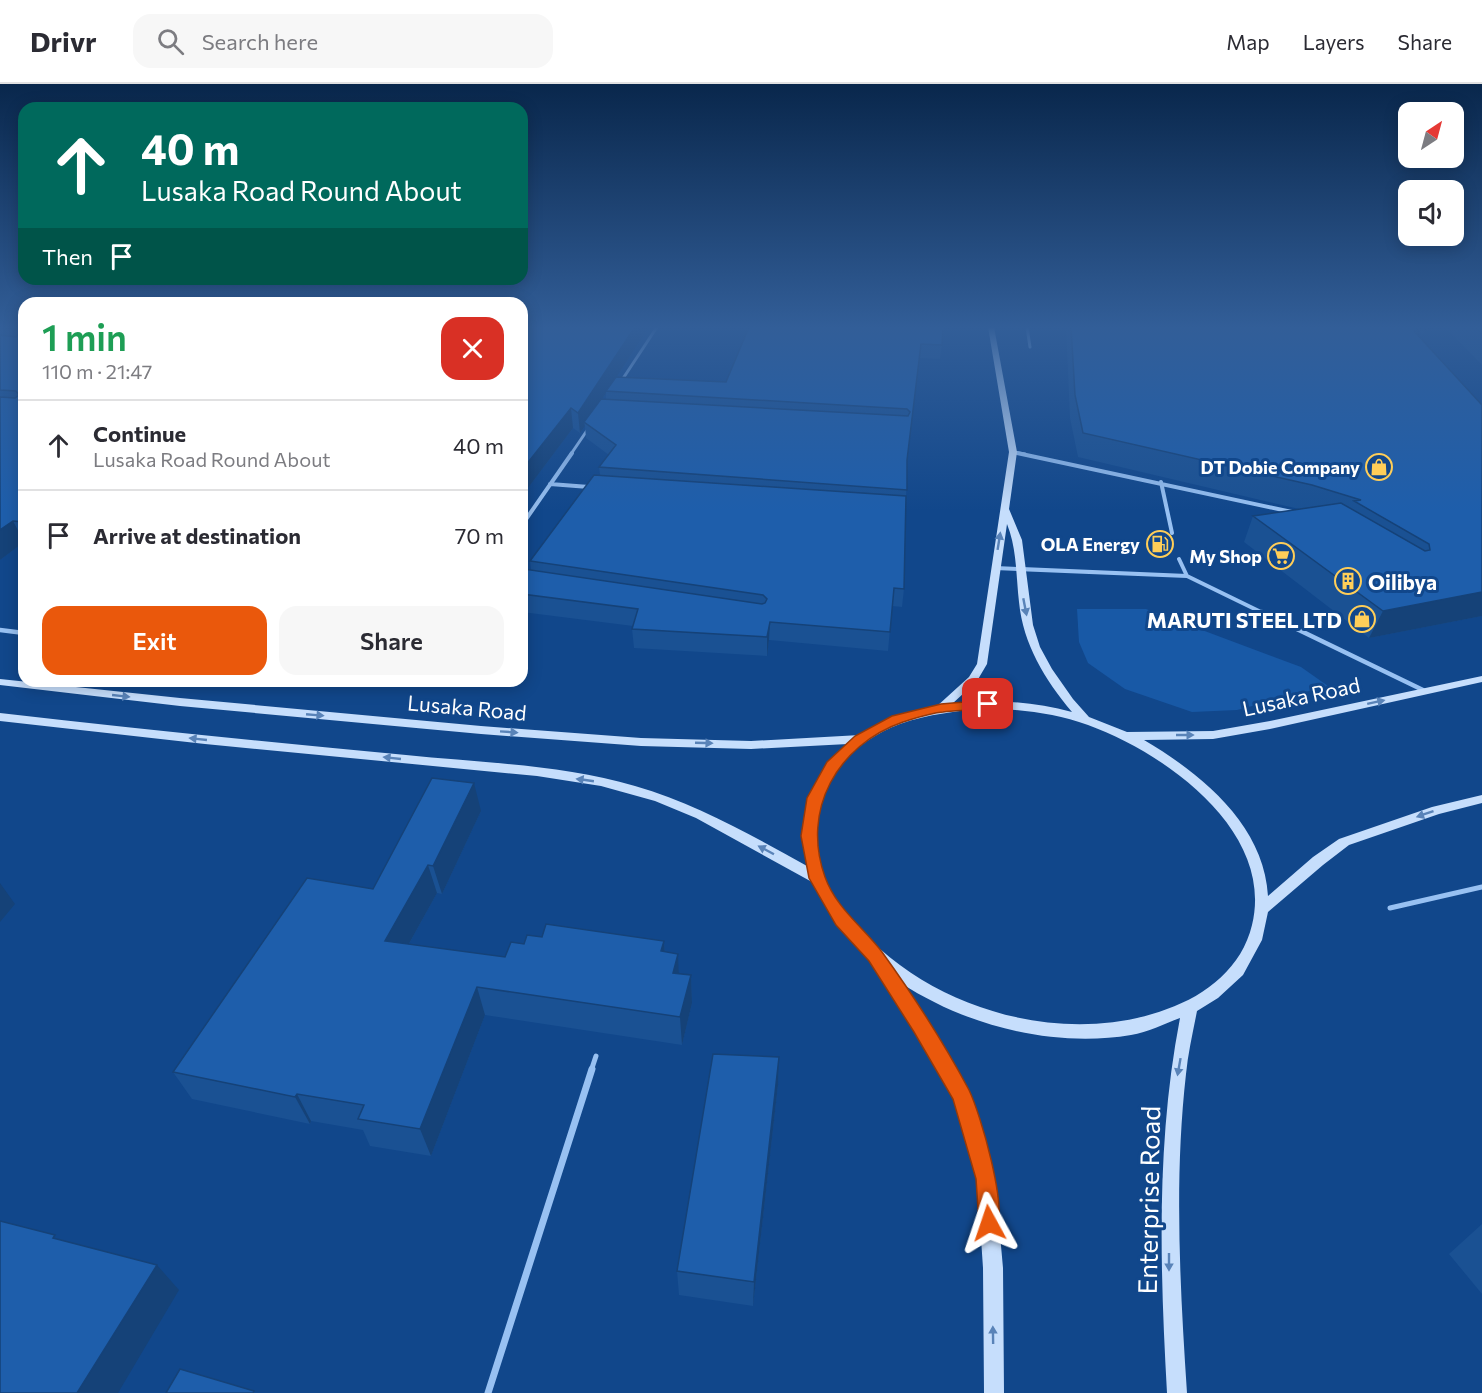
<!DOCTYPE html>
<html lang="en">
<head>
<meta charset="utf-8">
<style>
  body { margin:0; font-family:Commissioner,sans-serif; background:#f7f7f7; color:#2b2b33; height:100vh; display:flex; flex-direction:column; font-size:22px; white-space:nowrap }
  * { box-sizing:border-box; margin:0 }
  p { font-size:20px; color:#7c7c81 }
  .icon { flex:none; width:33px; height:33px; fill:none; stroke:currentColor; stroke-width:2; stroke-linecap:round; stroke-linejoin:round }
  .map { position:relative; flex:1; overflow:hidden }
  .drawer { position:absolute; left:18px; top:213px; width:510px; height:390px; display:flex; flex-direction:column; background:#fff; border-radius:18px; box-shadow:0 3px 15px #0003 }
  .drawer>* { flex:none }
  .hud { position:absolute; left:18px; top:18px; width:510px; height:183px; border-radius:18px; box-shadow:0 3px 15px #0003; background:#00695c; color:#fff; overflow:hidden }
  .needle { width:39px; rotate:36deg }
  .controls { position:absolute; left:1398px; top:18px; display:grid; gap:12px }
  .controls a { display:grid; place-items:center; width:66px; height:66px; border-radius:12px; background:#fff; box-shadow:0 3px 15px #0003; font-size:30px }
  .pin { position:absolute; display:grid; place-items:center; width:51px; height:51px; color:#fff; margin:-26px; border-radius:12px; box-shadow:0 3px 9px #0006 }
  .me { position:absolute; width:66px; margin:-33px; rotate:355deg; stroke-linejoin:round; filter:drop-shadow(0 0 4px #0008) }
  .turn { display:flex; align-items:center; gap:21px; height:126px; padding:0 24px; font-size:27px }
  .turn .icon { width:78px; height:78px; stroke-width:2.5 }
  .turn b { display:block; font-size:42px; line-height:51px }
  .then { display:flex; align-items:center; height:57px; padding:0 24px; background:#0003; gap:12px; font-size:22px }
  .round { display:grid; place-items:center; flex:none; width:63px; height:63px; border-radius:18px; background:#f7f7f7 }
  .head { display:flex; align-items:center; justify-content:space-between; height:102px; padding:0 24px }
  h1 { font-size:36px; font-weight:600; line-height:45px; color:#1e9e55 }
  .cta { display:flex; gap:12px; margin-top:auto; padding:12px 24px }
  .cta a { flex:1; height:69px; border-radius:18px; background:#ea580c; color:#fff; font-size:24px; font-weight:600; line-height:69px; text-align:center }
  .cta a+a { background:#f7f7f7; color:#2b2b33 }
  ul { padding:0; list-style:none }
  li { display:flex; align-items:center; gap:18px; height:90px; padding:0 24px; border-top:2px solid #e1e1e2 }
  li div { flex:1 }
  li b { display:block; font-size:22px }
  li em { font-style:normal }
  header { display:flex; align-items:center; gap:36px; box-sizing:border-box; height:84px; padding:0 30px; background:#fff; border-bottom:2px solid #e1e1e2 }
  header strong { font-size:28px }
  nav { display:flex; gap:33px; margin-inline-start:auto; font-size:21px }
  .search { width:420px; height:54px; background:#f7f7f7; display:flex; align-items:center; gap:15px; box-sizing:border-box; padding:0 21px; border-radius:18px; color:#7c7c81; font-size:22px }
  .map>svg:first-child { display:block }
  .green { fill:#1859a6 }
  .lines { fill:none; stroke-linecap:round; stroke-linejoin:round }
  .service-far4 { stroke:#98c1f2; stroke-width:3 }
  .service-far3 { stroke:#98c1f2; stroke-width:4 }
  .service-far2 { stroke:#98c1f2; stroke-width:4.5 }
  .service-far1 { stroke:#98c1f2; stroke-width:5 }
  .service { stroke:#98c1f2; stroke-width:7 }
  .secondary { fill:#c6defc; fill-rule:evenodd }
  .wall { fill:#1a5193; fill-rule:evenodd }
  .shaded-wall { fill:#154278 }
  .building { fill:#1e5eab; stroke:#154278; stroke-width:1.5 }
  .oneway { fill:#5983b8 }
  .route { fill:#ea580c; stroke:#983908; stroke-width:1.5 }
  .labels { text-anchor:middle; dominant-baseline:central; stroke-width:6; stroke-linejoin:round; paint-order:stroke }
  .far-poi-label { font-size:18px; font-weight:bold; fill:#fff; stroke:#11478b; text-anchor:end }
  .poi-label { font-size:21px; font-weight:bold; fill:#fff; stroke:#11478b; text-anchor:start }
  .street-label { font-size:21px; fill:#fff; stroke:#11478b }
  .near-street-label { font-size:26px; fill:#fff; stroke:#11478b }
</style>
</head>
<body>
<header>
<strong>Drivr</strong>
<div class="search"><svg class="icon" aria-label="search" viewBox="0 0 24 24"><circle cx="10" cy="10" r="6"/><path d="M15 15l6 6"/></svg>Search here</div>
<nav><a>Map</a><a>Layers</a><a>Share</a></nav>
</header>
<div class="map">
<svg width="1482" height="1309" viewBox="0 0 1482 1309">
  <rect width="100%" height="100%" fill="#11478b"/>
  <path class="green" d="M1077,525h69l155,58 27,19 -91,24 -45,2 -67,-23 -37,-26 -9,-21z"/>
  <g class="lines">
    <path class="service-far4" d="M1027,243l3,20
      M622,296l35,-53
      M1013,368l12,2
      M571,370l17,-25"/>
    <path class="service-far3" d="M1017,369l275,59
      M1161,398l11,51
      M550,400l39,3
      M522,441l50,-72
      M1179,475l8,17
      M995,484l192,8 78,38"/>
    <path class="service-far2" d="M1262,528l163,79
      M0,546l24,3"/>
    <path class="service-far1" d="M1390,824l92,-21
      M591,987l5,-15"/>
    <path class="service" d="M488,1309l104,-324"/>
    <path class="secondary" d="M988,243h6l23,125 -8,57 13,31 11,85 7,22 12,22 21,30 16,18 38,15 86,-1 57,-10 212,-45v6l-212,47 -57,10 -69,1c56,33 120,84 124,156l45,-39 26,-18 93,-32 50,-12v8l-43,11 -90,31 -26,20 -55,47 -6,28 -19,35 -25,23 -21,13c-4,21 -9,42 -11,63 -12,106 -6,213 1,319h-20c-7,-125 -11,-251 13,-375 -16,6 -32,14 -49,17 -77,13 -165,-9 -230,-52l67,108 27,88 8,89 1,125h-20l-1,-125 -6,-89 -23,-81 -82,-137 -21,-20 -24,-33 -15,-26 -116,-64 -41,-17 -54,-15 -64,-10 -332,-32 -205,-23v-8c135,16 271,29 406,42 76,8 155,9 229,31 62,18 116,49 172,80 -10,-53 2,-85 41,-122l-97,5 -110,-3 -160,-12 -301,-28 -180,-21v-6l180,19 301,28 160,12 110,3 109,-6 30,-16 46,-12 33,-30 8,-13 32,-212zM1007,440c10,25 9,52 12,78 4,42 26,78 53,110 -40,-11 -80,-13 -120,-8l25,-23 10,-17zM988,624c34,2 67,5 100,17 75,27 187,105 164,200 -10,42 -45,70 -85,84 -109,41 -252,-4 -321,-97 -7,-10 -15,-19 -20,-30 -4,-9 -6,-19 -7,-29 -10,-60 25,-108 81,-129 28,-10 58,-13 88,-16z"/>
  </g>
  <path class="wall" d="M0,243h24v215l-24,18z
    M522,243h127l-32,50 109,5 23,-55 193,18 -2,14 -21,-1 -12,103 -3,128 -2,18 -10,-1 -4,45 -119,-11 -2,16 -133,-8 -2,-19 1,-3 -111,-14v-40l9,-2 -1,-9 70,-86 -1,-8 10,-12 -23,-17 -1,-12 -5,7 -7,-5 -51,68zM606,309v6h-4z
    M1066,243h365l-9,8 -2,-2 -1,3 63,69v211l-113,22 -125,-96 9,-26 46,-7 -221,-52 -8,-39z
    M1445,243h37v38z
    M481,727l-39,83 -5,-1 -28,51 96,13 19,-13 18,-7 122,4 1,11 14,22 12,1 1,28 -10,42 -197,-30 -54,141 -61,-10 -7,-16 -52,-9 -1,3 -118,-25 -19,-27 200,-183z
    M779,973l-1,28 -25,221 -74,-11 -2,-24z
    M1482,1140v70l-33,-40z"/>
  <path class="shaded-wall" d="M635,243h14l-42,65 -1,-1v2l-20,30 -2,-1 1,4 -5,7 -2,-20z
    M1417,243h5l-5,14 -3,-10z
    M1426,243h5l-9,8z
    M571,324l2,20 -51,68v-26z
    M13,437l11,21 -24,18v-30z
    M1482,508v24l-113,22 14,-27z
    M770,538l-1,18 -2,16v-19z
    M474,699l7,28 -39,83 -9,-28z
    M428,781l9,28 -42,76 -10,-28z
    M0,799l15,21 -15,18z
    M664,857l2,29 -5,-19z
    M678,870l1,28 -6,-9z
    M691,891l1,28 -10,42 -2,-28z
    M477,903l8,28 -54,141 -11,-27z
    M779,973l-1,28 -25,221 1,-24z
    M297,1010l14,27 -1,3 -15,-27z
    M157,1181l22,25 -61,103h-41z"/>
  <path class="building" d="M0,243h24v195l-11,-1 -13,9v-133l15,1 4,-3 -3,-4 -16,-1v-55l16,2 4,-4 -3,-3z
    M522,243h113l-57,86 -7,-5 -49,62z
    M749,243h194l-1,18 -21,-1 -14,116v30l-308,-23 17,-22 -32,-23 17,-23 307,17 2,-4 -3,-3 -301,-18 10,-14 110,5z
    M1071,243h346l-3,4 68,74v187l-99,19 -130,-95 88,-13 84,48 5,-1 -1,-6 -75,-43 7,-1 -49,-15 -229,-52 -8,-38z
    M1475,243h7v7z
    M594,391l312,21 -2,93 -10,-1 -4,44 -120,-10 -3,15 -135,-8 6,-20 -116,-15v-22l2,-3 238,35 3,-1 2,-4 -4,-4 -233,-34z
    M432,694l42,5 -41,83 -5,-1 -43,76 120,16 6,-15 13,2 3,-9 15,2 4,-13 118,17 -3,10 17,3 -5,19 18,2 -11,42 -203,-30 -57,142 -62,-10 6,-14 -67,-11 -2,3 -122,-25 134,-194 66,11z
    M713,970l66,3 -25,225 -77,-11z
    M0,1137l55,14 -2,3 104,27 -80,128h-77z
    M180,1285l74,22 -1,2h-87z"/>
  <defs><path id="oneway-solid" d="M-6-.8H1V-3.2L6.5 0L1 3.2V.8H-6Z" transform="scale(1.5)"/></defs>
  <g class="oneway">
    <use href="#oneway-solid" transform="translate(999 457) rotate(-81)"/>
    <use href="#oneway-solid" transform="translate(1025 523) rotate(79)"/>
    <use href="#oneway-solid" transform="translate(121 612) rotate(6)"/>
    <use href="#oneway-solid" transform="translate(1376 618) rotate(-12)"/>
    <use href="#oneway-solid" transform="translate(315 631) rotate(5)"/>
    <use href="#oneway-solid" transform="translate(509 648) rotate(4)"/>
    <use href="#oneway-solid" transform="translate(1185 651)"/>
    <use href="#oneway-solid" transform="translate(198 655) rotate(-174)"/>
    <use href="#oneway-solid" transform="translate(704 659) rotate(2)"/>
    <use href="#oneway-solid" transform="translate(392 674) rotate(-174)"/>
    <use href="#oneway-solid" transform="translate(585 696) rotate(-172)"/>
    <use href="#oneway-solid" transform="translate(1425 730) rotate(161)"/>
    <use href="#oneway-solid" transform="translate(766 766) rotate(-152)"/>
    <use href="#oneway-solid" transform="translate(1179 983) rotate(100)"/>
    <use href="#oneway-solid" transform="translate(1169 1178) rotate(90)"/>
    <use href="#oneway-solid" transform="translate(993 1251) rotate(-91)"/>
  </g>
  <linearGradient id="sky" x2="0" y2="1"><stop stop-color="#09274c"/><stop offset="0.57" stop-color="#325e98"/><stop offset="1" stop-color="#325e98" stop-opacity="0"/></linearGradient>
  <rect width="1482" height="427" fill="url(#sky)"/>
  <path class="route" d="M988,616l4,1 2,3 -2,3c-16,4 -33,3 -49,5 -13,1 -27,6 -40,10 -66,23 -102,88 -78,155 11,31 38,50 57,75 31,43 62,91 87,138 12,25 38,116 28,141l-8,3 -7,-3 -3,-8 -3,-44 -23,-80 -39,-67 -45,-71 -33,-36 -27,-47 -8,-42 6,-38 20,-36 28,-26 37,-20 49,-12z"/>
  <defs>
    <symbol id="shop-ring" viewBox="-11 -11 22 22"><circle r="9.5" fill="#11478b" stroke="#ffce58" stroke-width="1.5"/><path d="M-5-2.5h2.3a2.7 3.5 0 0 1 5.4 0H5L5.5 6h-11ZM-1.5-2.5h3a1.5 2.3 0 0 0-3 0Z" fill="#ffce58"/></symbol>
    <symbol id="fuel-ring" viewBox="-11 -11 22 22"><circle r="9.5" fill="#11478b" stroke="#ffce58" stroke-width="1.5"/><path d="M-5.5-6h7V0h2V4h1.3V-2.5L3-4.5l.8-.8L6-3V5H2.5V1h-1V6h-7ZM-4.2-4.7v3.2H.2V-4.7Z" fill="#ffce58"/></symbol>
    <symbol id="supermarket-ring" viewBox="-11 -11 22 22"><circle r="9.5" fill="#11478b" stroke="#ffce58" stroke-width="1.5"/><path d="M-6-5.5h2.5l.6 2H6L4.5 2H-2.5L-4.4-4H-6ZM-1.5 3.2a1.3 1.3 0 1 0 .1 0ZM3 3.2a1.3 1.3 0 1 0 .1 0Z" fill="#ffce58"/></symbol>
    <symbol id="building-ring" viewBox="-11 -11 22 22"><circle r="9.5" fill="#11478b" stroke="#ffce58" stroke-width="1.5"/><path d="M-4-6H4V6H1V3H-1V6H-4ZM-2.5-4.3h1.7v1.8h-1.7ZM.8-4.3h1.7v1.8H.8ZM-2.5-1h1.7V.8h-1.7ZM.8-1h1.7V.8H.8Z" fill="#ffce58"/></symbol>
  </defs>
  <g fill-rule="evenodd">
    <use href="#shop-ring" x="1364" y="368" width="30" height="30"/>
    <use href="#fuel-ring" x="1145" y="445" width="30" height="30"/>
    <use href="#supermarket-ring" x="1266" y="457" width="30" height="30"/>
    <use href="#building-ring" x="1333" y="482" width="30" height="30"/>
    <use href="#shop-ring" x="1347" y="520" width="30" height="30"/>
  </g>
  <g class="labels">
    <g class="far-poi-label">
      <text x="1360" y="383">DT Dobie Company</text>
      <text x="1140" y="460">OLA Energy</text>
      <text x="1262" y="472">My Shop</text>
    </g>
    <g class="poi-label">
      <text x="1368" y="497">Oilibya</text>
      <text x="1342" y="535" text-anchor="end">MARUTI STEEL LTD</text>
    </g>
    <g class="street-label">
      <text transform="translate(1301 612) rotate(-12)">Lusaka Road</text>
      <text transform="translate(467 623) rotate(5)">Lusaka Road</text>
    </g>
    <g class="near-street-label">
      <text transform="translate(1148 1116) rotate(-89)">Enterprise Road</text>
    </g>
  </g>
</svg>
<div class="controls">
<a><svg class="needle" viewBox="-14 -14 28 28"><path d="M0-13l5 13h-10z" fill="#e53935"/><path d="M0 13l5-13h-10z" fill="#7c7c81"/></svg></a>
<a><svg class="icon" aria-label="sound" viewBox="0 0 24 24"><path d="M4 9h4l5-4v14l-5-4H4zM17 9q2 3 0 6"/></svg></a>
</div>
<div class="pin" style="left:988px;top:620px;background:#d93025"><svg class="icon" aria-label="arrive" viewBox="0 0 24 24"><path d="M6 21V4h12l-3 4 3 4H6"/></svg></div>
<svg class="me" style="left:989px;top:1139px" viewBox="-20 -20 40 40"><path d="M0-17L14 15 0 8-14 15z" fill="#ea580c" stroke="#fff" stroke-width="4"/></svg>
<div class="hud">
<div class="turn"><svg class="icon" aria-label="ahead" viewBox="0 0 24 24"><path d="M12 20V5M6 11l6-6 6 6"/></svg><div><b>40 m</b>Lusaka Road Round About</div></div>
<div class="then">Then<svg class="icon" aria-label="arrive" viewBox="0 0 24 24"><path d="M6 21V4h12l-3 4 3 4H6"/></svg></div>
</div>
<section class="drawer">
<div class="head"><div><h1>1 min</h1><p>110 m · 21:47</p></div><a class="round" style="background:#d93025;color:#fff"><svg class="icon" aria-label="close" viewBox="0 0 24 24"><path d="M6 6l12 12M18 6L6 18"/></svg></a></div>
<ul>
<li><svg class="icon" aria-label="ahead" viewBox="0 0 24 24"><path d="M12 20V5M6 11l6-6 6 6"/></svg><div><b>Continue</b><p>Lusaka Road Round About</p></div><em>40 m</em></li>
<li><svg class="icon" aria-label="arrive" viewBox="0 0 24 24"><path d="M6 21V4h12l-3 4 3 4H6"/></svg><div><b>Arrive at destination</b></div><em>70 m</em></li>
</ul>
<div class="cta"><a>Exit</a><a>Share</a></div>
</section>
</div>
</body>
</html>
